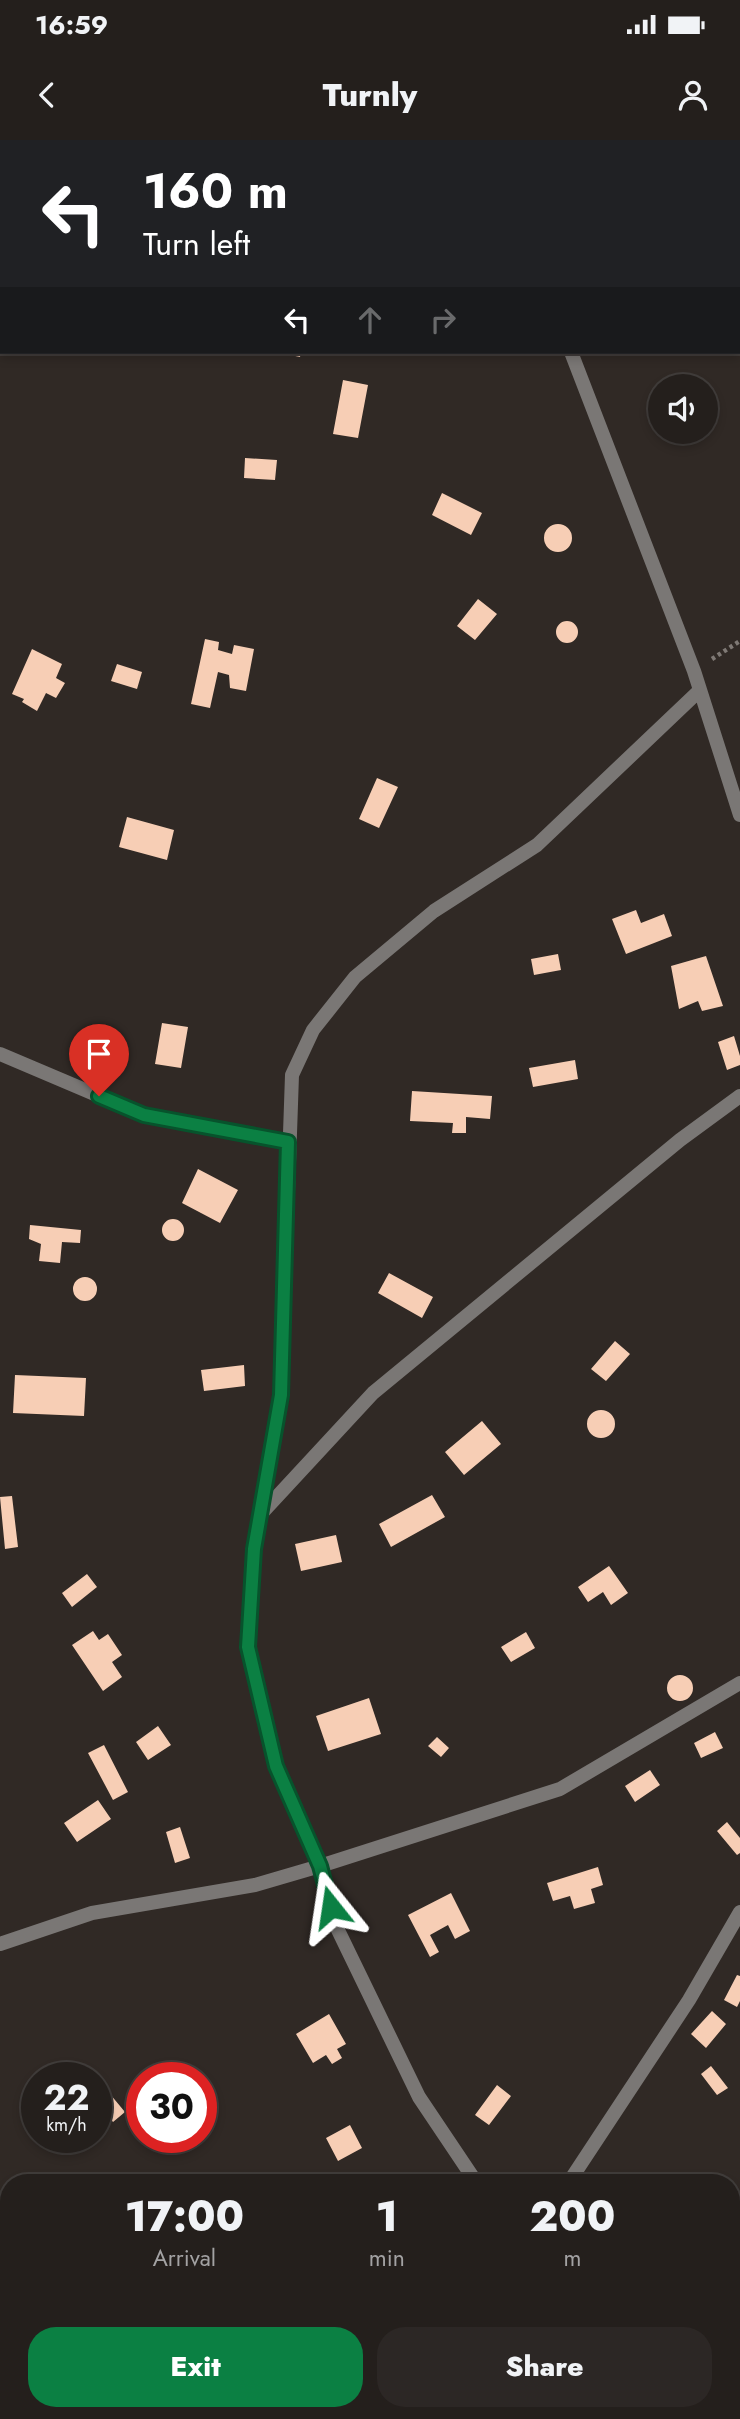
<!DOCTYPE html>
<html lang="en">
<head>
<meta charset="utf-8">
<style>
  body { margin:0; font-family:Jost,sans-serif; background:#2c2725; color:#f1f3f6; height:100vh; display:flex; flex-direction:column; font-size:26px; white-space:nowrap }
  * { box-sizing:border-box; margin:0 }
  p { font-size:23px; color:#a3a2a3 }
  .icon { flex:none; width:38px; height:38px; fill:none; stroke:currentColor; stroke-width:2; stroke-linecap:round; stroke-linejoin:round }
  .map { position:relative; flex:1; overflow:hidden }
  .details { position:absolute; left:0px; top:2034px; width:740px; height:247px; display:flex; flex-direction:column; background:#241f1c; border-radius:28px 28px 0 0; box-shadow:0 4px 10px #0003,0 0 0 2px #413d3b }
  .details>* { flex:none }
  .banner { position:absolute; left:0px; top:0px; width:740px; height:214px; box-shadow:0 4px 10px #0003,0 0 0 2px #413d3b; background:#202124; color:#fff; overflow:hidden }
  .fabs { position:absolute; left:648px; top:234px; display:grid; gap:14px }
  .fabs a { display:grid; place-items:center; width:70px; height:70px; border-radius:50%; background:#241f1c; box-shadow:0 4px 10px #0003,0 0 0 2px #413d3b; font-size:35px }
  .speed { position:absolute; left:21px; top:1922px; display:flex; gap:14px; font-size:35px; font-weight:700; text-align:center }
  .speed>* { display:grid; place-content:center; width:91px; height:91px; border-radius:50%; background:#241f1c; box-shadow:0 4px 10px #0003,0 0 0 2px #413d3b; line-height:1 }
  .speed small { font-size:18px; font-weight:400 }
  .speed .limit { border:10px solid #d22; background:#fff; color:#111 }
  .pin { position:absolute; display:grid; place-items:center; width:60px; height:60px; color:#fff; margin:-72px -30px; border-radius:50% 50% 50% 0; rotate:-45deg; box-shadow:0 0 7px #0007 }
  .pin .icon { rotate:45deg }
  .me { position:absolute; width:77px; margin:-38px; rotate:345deg; stroke-linejoin:round; filter:drop-shadow(0 0 5px #0008) }
  .turn { display:flex; align-items:center; gap:24px; height:147px; padding:0 28px; font-size:32px }
  .turn .icon { width:91px; height:91px; stroke-width:2.5 }
  .turn b { display:block; font-size:49px; line-height:60px }
  .lanes { display:flex; align-items:center; height:66px; padding:0 28px; background:#0003; justify-content:center; gap:35px; direction:ltr }
  .lanes .off { opacity:.35 }
  .eta { display:flex; justify-content:space-evenly; align-items:center; height:119px; text-align:center }
  .eta b { font-size:42px; font-weight:800; line-height:49px }
  .cta { display:flex; gap:14px; margin-top:auto; padding:14px 28px }
  .cta a { flex:1; height:80px; border-radius:28px; background:#0b8043; color:#fff; font-size:28px; font-weight:800; line-height:80px; text-align:center }
  .cta a+a { background:#2c2725; color:#f1f3f6 }
  .status { display:flex; justify-content:space-between; align-items:center; height:49px; padding:0 35px; background:#241f1c; direction:ltr }
  .status svg { height:19px; fill:currentColor }
  header { display:flex; justify-content:space-between; align-items:center; height:91px; padding:0 28px; background:#241f1c; font-size:32px; font-weight:800 }
  .map>svg:first-child { display:block }
  .building { fill:#f7ceb5 }
  .lines { fill:none; stroke-linecap:round; stroke-linejoin:round }
  .path { stroke:#7f7975; stroke-width:4.5; stroke-dasharray:3.5 3.5; stroke-linecap:butt }
  .minor { stroke:#7a7775; stroke-width:14 }
  .route-casing { stroke:#07532c; stroke-width:18 }
  .route { stroke:#0b8043; stroke-width:12 }
</style>
</head>
<body>
<div class="status"><b>16:59</b><svg viewBox="0 0 49 12"><path d="M0 12V9h3v3zM5 12V6h3v6zM10 12V3h3v9zM15 12V0h3v12zM26 1h20v11H26zM47 4h2v5h-2z"/></svg></div>
<header><svg class="icon" aria-label="back" viewBox="0 0 24 24"><path d="M15 5l-7 7 7 7"/></svg>Turnly<svg class="icon" aria-label="person" viewBox="0 0 24 24"><circle cx="12" cy="8" r="4"/><path d="M4 21q1-7 8-7t8 7"/></svg></header>
<div class="map">
<svg width="740" height="2279" viewBox="0 0 740 2279">
  <rect width="100%" height="100%" fill="#302925"/>
  <path class="building" d="M276,212h25l-1,5z
    M343,240l25,5 -10,53 -25,-4z
    M245,318l32,2 -2,20 -31,-2z
    M442,353l40,20 -11,22 -39,-20z
    M544 398a14 14 0 1 1 28 0a14 14 0 1 1-28 0Z
    M478,459l19,15 -22,26 -18,-14z
    M556 492a11 11 0 1 1 22 0a11 11 0 1 1-22 0Z
    M205,499l14,3 -1,8 14,4 2,-9 20,4 -8,42 -16,-3 -1,-13 -11,-3 -8,36 -19,-4z
    M32,509l30,15 -6,14 9,5 -9,15 -10,-5 -9,18 -15,-9 2,-3 -12,-5z
    M117,524l25,8 -5,17 -26,-8z
    M377,638l21,9 -19,41 -20,-9z
    M127,677l47,13 -7,30 -48,-13z
    M636,770l5,13 23,-9 8,22 -46,18 -14,-35z
    M558,814l3,16 -27,5 -3,-16z
    M706,816l17,50 -21,5 -4,-10 -19,8 -8,-43z
    M162,883l26,4 -7,41 -26,-4z
    M734,896l6,20v9l-13,5 -9,-28z
    M575,920l3,19 -45,8 -4,-19z
    M412,951l80,5 -2,23 -24,-2v16h-14l1,-10 -43,-2z
    M198,1029l40,21 -18,33 -38,-20z
    M162 1090a11 11 0 1 1 22 0a11 11 0 1 1-22 0Z
    M30,1085l51,5 -1,13 -18,-1 -2,21 -21,-2 2,-17 -12,-5z
    M389,1133l44,24 -11,21 -44,-25z
    M73 1149a12 12 0 1 1 24 0a12 12 0 1 1-24 0Z
    M615,1201l15,13 -24,27 -15,-12z
    M244,1225l1,21 -41,5 -3,-21z
    M15,1235l71,3 -2,38 -71,-3z
    M587 1284a14 14 0 1 1 28 0a14 14 0 1 1-28 0Z
    M482,1281l19,23 -37,31 -19,-23z
    M432,1355l13,22 -54,30 -12,-23z
    M12,1356l6,51 -13,2 -5,-52z
    M336,1395l6,27 -41,9 -6,-27z
    M609,1426l19,27 -17,12 -8,-13 -15,10 -10,-15z
    M87,1434l10,13 -25,20 -10,-14z
    M93,1491l6,9 9,-6 14,21 -10,7 10,15 -19,14 -31,-46z
    M526,1492l9,16 -24,14 -10,-15z
    M667 1548a13 13 0 1 1 26 0a13 13 0 1 1-26 0Z
    M369,1558l12,36 -53,17 -12,-35z
    M158,1586l13,19 -23,15 -12,-18z
    M715,1592l8,16 -22,10 -7,-15z
    M437,1597l12,11 -8,9 -13,-11z
    M104,1605l24,47 -15,8 -25,-47z
    M650,1630l10,15 -25,17 -10,-16z
    M98,1660l13,19 -34,23 -13,-19z
    M727,1682l13,16v15l-3,2 -20,-24z
    M180,1687l10,31 -15,5 -9,-31z
    M598,1727l5,18 -12,4 4,14 -21,6 -4,-13 -17,5 -6,-18z
    M451,1753l19,38 -15,8 -7,-14 -18,10 9,17 -9,5 -22,-42z
    M737,1835l3,1v25l-3,6 -13,-7z
    M712,1871l14,13 -20,24 -15,-14z
    M329,1874l17,30 -9,5 5,9 -10,6 -6,-9 -13,8 -17,-29z
    M711,1926l17,22 -11,7 -16,-21z
    M497,1945l14,11 -22,29 -14,-10z
    M105,1948l20,24 -12,10 -17,-21v-5z
    M350,1985l12,23 -24,13 -12,-23z
    M0,2124l9,5v34l-9,-5z"/>
  <g class="lines">
    <path class="path" d="M712,519l28,-18"/>
    <path class="minor" d="M489,0l1,2
      M571,212l123,319 46,144
      M0,914l144,61 144,27
      M260,1375l113,-122 307,-253 60,-44
      M0,1804l92,-31 163,-28 65,-19 240,-77 180,-106
      M476,2042l-57,-85 -82,-169 -17,-62 -44,-100 -28,-119 6,-98 27,-153 11,-321 21,-45 42,-53 79,-66 103,-66 163,-155
      M569,2042l120,-182 51,-88
      M0,2274l9,5
      M404,2279l5,-7"/>
  </g>
  <g class="lines">
    <defs>
      <path id="route" d="M99,956l45,19 144,27 -7,253 -27,154 -6,98 28,119 44,100 11,41"/>
    </defs>
    <use href="#route" class="route-casing"/>
    <use href="#route" class="route"/>
  </g>
</svg>
<div class="fabs">
<a><svg class="icon" aria-label="sound" viewBox="0 0 24 24"><path d="M4 9h4l5-4v14l-5-4H4zM17 9q2 3 0 6"/></svg></a>
</div>
<div class="speed"><div>22<small>km/h</small></div><div class="limit">30</div></div>
<div class="pin" style="left:99px;top:956px;background:#d93025"><svg class="icon" aria-label="arrive" viewBox="0 0 24 24"><path d="M6 21V4h12l-3 4 3 4H6"/></svg></div>
<svg class="me" style="left:331px;top:1767px" viewBox="-20 -20 40 40"><path d="M0-17L14 15 0 8-14 15z" fill="#0b8043" stroke="#fff" stroke-width="4"/></svg>
<div class="banner">
<div class="turn"><svg class="icon" aria-label="left" viewBox="0 0 24 24"><path d="M17 20v-9H6M10 6l-5 5 5 5"/></svg><div><b>160 m</b>Turn left</div></div>
<div class="lanes"><svg class="icon" aria-label="left" viewBox="0 0 24 24"><path d="M17 20v-9H6M10 6l-5 5 5 5"/></svg><svg class="icon off" aria-label="ahead" viewBox="0 0 24 24"><path d="M12 20V5M6 11l6-6 6 6"/></svg><svg class="icon off" aria-label="right" viewBox="0 0 24 24"><path d="M7 20v-9h11M14 6l5 5-5 5"/></svg></div>
</div>
<section class="details">
<div class="eta">
<div><b>17:00</b><p>Arrival</p></div>
<div><b>1</b><p>min</p></div>
<div><b>200</b><p>m</p></div>
</div>
<div class="cta"><a>Exit</a><a>Share</a></div>
</section>
</div>
</body>
</html>
